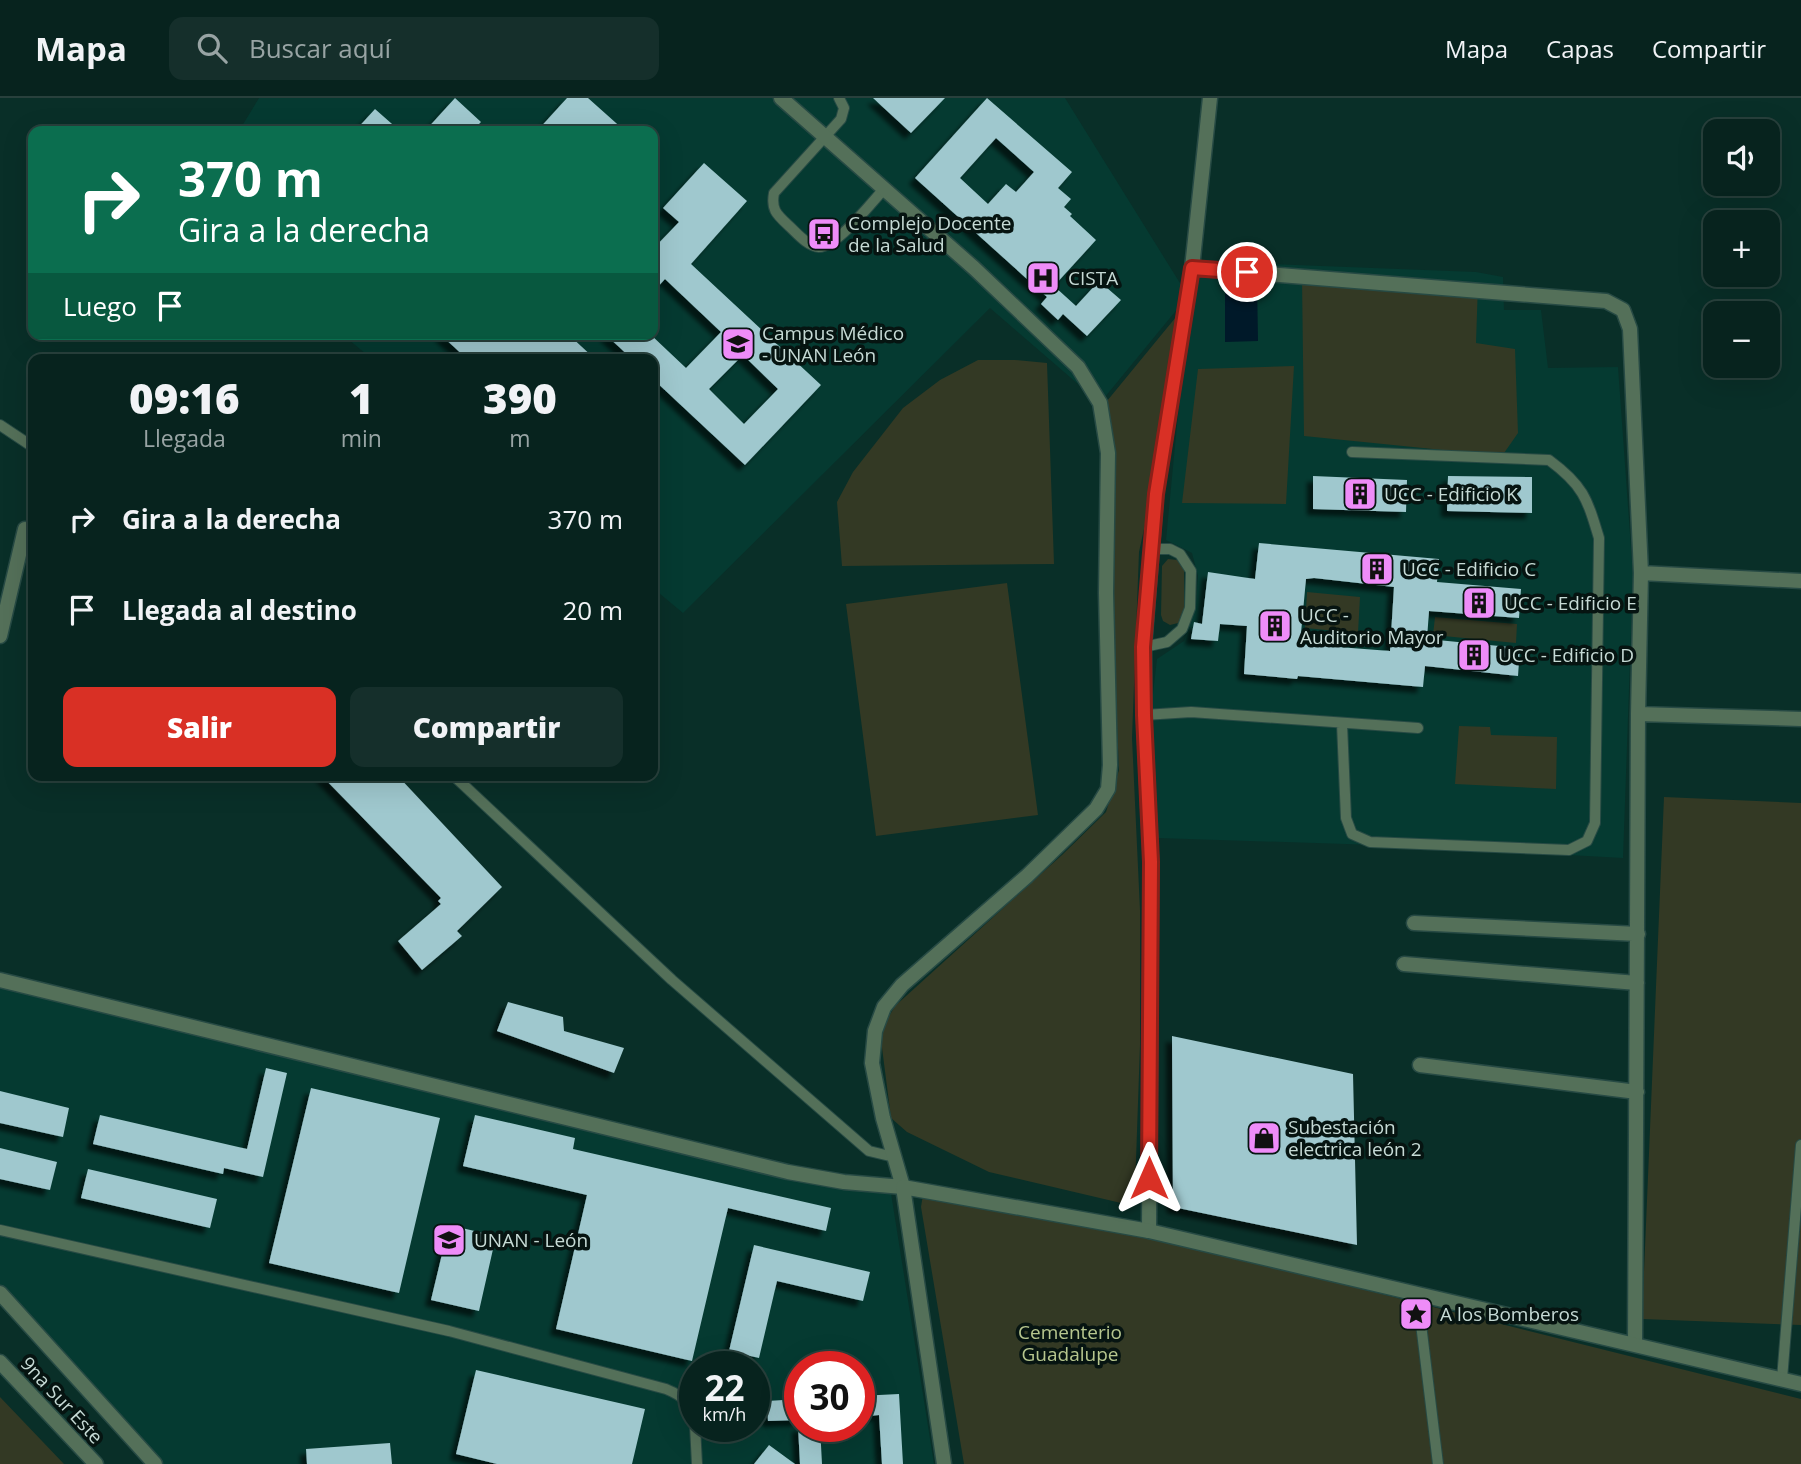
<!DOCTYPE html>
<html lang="es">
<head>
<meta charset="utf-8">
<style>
  body { margin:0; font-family:"Open Sans",sans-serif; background:#152f2b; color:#f1f3f6; height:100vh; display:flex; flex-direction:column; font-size:26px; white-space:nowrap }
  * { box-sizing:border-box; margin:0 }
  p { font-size:23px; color:#98a4a4 }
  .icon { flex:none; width:38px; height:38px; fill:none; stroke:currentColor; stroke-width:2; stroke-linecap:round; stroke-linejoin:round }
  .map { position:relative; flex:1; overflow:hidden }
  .details { position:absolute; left:28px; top:256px; width:630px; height:427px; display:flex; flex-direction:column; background:#07231e; border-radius:14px; box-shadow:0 7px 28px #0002,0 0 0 2px #28403c }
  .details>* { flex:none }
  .hud { position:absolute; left:28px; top:28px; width:630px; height:214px; border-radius:14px; box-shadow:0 7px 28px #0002,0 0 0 2px #28403c; background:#0b6e4f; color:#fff; overflow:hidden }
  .buttons { position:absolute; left:1703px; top:21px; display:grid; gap:14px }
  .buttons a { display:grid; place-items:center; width:77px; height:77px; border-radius:14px; background:#07231e; box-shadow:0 7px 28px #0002,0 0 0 2px #28403c; font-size:35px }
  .speed { position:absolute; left:679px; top:1253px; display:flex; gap:14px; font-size:35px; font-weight:700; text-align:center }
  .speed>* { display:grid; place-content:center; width:91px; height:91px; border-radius:50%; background:#07231e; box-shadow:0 7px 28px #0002,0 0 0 2px #28403c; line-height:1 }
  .speed small { font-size:18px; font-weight:400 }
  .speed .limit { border:10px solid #d22; background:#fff; color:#111 }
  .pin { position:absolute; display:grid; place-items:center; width:60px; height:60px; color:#fff; margin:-30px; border:4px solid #fff; border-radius:50%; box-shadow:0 2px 7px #0007 }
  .me { position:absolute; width:77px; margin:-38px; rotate:0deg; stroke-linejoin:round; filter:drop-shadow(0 0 5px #0008) }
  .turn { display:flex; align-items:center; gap:24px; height:147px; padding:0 35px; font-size:32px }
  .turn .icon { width:91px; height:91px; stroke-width:2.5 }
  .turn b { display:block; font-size:49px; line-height:60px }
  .then { display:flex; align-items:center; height:66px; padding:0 35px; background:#0003; gap:14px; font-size:26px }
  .eta { display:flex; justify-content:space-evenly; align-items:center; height:119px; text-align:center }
  .eta b { font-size:42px; font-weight:800; line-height:49px }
  .primary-button { display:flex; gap:14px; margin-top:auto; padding:14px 35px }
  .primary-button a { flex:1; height:80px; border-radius:14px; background:#d93025; color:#fff; font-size:28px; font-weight:800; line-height:80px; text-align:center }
  .primary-button a+a { background:#152f2b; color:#f1f3f6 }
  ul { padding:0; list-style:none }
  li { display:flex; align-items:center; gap:21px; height:91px; padding:0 35px }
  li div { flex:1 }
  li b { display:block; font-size:26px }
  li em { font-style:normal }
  header { display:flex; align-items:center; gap:42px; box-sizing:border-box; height:98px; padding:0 35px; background:#07231e; border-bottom:2px solid #28403c }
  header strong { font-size:33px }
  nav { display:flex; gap:38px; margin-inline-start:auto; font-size:24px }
  .search { width:490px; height:63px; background:#152f2b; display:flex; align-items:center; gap:18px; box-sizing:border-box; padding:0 24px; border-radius:14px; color:#98a4a4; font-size:26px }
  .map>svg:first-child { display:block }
  .built { fill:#053a31; fill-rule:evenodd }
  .green { fill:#333924 }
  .water { fill:#001929 }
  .building { fill:#9fc8ce; fill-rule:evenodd; filter:url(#shadow) }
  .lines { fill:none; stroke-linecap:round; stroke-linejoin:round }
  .service-casing { stroke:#274a44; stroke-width:12 }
  .minor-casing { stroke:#274a44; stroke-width:17 }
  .tertiary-casing { stroke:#274a44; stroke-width:17 }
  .service { stroke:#547059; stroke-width:10 }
  .minor { stroke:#547059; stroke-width:14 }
  .tertiary { stroke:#547059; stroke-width:14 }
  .route-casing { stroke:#8d1f18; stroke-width:18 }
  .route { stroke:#d93025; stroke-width:12 }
  .labels { text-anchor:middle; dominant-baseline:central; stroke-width:7; stroke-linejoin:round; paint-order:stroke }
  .poi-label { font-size:19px; fill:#c6dad5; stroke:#061411; text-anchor:start }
  .park-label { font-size:19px; fill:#b6c68e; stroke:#061411 }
  .street-label { font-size:19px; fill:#c6dad5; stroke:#061411 }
</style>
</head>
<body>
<header>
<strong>Mapa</strong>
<div class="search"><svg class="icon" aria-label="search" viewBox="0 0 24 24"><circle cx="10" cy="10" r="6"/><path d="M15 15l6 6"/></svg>Buscar aquí</div>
<nav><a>Mapa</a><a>Capas</a><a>Compartir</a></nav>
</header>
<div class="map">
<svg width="1801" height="1366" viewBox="0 0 1801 1366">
  <defs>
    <filter id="shadow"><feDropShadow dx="-6" dy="6" stdDeviation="2" flood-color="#0009"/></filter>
  </defs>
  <rect width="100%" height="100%" fill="#092f28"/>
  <path class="built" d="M259,0h806l123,198 -88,107 -110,-95 -307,305 -30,-25v-229h-281l-30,-25h311v-203h-414z
    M1269,166l207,8 27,5 1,33h37l7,58 70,-1 15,209 -10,282 -216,-12 -249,-8 -6,-136 5,-43 27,-18 12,-36 2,-29 -6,-23 -26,-13 26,-272z
    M0,882l788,192 102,15 44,277h-779l-155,-171zM695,1269h59v59h-59zM800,1269h59v59h-59z"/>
  <path class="green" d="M1302,181l176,5 -2,59 39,6 3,84 -16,23 -198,-20z
    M1176,219l-5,51 -15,106 -17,78 -7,186 8,172v135l-5,144 -5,11 -9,3 -132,-31 -82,-40 -16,-14 -11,-86 15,-26 167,-151 44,-43 13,-42 -6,-135v-141l-6,-93z
    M978,262h37l32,3 7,201 -212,2 -5,-64 16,-30 50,-64 37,-28z
    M1294,268l-8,138 -104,-1 16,-134z
    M1168,461l9,1 7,7v48l-6,8 -8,2 -7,-4 -2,-6 1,-49z
    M1007,485l31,232 -162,21 -30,-232z
    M1307,494l53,5 -2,36 -53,-5z
    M1435,519l82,7 -1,19 -83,-8z
    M1459,628l31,1 1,8 66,2 -1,52 -101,-5z
    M1664,699l137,6v522l-159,-6z
    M924,1090l190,39 687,172v65h-837l-43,-257z
    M0,1299l64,67h-64z"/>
  <path class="water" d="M1225,182h32l1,61 -33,1z"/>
  <path class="building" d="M455,0l26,24 -9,9h-47z
    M567,0h21l37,33h-88z
    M873,0h72l-34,35z
    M987,0l85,74 -14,16 13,11 -7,8 8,7 -2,2 26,24 -42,46 22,20 23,-25 22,19 -34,36 -24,-22 -5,6 -17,-16 6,-7 -132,-119zM996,40l38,34 -18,20 -10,-8 -18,20 -28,-26z
    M375,11l25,22h-45z
    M704,65l43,38 -56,63 130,121 -76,80 -92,-86v-20h-21l-27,-25h45l36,34 35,-36 -56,-53 -12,13v-43l26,-27 -16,-14zM743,257l35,34 -34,35 -35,-35z
    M440,236h128l27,25h-128z
    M1313,378l94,4 -1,32 -93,-3z
    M1448,378l84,1v36l-85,-2z
    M1259,445l180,16 -2,23 84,7 -2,29 -90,-7 -2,28 93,9 -2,28 -93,-10 -2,21 -125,-11 -1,3 -53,-5 3,-48 -27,-2 -2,17 -27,-2 3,-17 8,2 6,-52 47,7zM1314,480l80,9 -4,64 -90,-7 6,-65z
    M321,677h76l105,112 -45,44 5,5 -40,34 -24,-29 43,-37 -3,-3 3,-3z
    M508,904l55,15 1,14 60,17 -10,25 -117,-42z
    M1172,938l181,38 4,171 -184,-38z
    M266,970l21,5 -24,104 -39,-9 -1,6 -130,-30 7,-29 147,34z
    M311,990l129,30 -41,175 -130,-30z
    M0,993l69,17 -6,29 -63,-14z
    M475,1017l100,23 -2,11 258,59 -5,23 -98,-23 -36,153 -136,-32 31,-134 -124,-29z
    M0,1050l57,14 -7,28 -50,-11z
    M88,1071l129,30 -7,29 -129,-30z
    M449,1127l47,11 -17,75 -48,-11z
    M754,1147l116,27 -7,29 -86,-20 -18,77 -30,-7z
    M476,1272l169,39 -13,55h-135l-41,-10z
    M899,1296l4,70h-21l-3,-49 -20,2v-21z
    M800,1301v21l-32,1 -1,-20z
    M798,1328h22l2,38h-22z
    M390,1345l2,21h-85l-1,-15z
    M769,1347l26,19h-41z"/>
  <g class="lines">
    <defs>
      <path id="service" d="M839,0l5,10 -3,11 -67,74c-3,16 2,21 14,32 9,8 19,21 31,22 18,0 53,-45 65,-58
        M0,327l33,22
        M1144,549l23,-5 15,-13 8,-21 1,-37 -11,-17 -10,-5h-20
        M1144,617l47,-3 227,16
        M1342,626l4,94 6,16 18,8 199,8 18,-9 8,-18 4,-285c-12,-40 -16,-53 -50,-78l-197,-8
        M453,677l219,205 197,171 25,6
        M0,1132l449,101 217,58c17,7 27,15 29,34
        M1421,1226l17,140
        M1782,1281l19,-234
        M695,1328l2,38"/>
      <path id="minor" d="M1192,170l414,33 17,9 7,19 11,244 -3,141 -3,630
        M1641,475l160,8
        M0,538l25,-107
        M1638,616l163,5
        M1414,825l224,11
        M1404,866l233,19
        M0,882l788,192 56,10 59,5 -20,-69 -11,-55 3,-32 9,-24 18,-22 125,-109 69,-67 12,-20 2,-24 -4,-172 2,-140 -8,-50 -22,-36 -104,-99 -193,-170
        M1420,967l217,27
        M1149,1133l2,-369 -7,-147v-68l12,-153 36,-226 18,-170
        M0,1195l155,171"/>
      <path id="tertiary" d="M0,1264l96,102
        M944,1366l-41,-277 246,44 652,153"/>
    </defs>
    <use href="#service" class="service-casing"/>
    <use href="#minor" class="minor-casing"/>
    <use href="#tertiary" class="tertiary-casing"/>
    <use href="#service" class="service"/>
    <use href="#minor" class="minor"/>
    <use href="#tertiary" class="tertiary"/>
  </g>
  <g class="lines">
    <defs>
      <path id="route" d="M1149,1080l2,-316 -7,-147 -1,-68 13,-153 36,-226 55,4"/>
    </defs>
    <use href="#route" class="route-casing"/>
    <use href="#route" class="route"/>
  </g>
  <defs>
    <symbol id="bus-square" viewBox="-11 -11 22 22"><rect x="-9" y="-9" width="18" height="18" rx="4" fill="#ee8cf8" stroke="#061411"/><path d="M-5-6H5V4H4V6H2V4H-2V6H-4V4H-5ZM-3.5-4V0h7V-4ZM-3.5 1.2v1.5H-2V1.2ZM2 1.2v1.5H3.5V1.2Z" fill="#111"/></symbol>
    <symbol id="hospital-square" viewBox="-11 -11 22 22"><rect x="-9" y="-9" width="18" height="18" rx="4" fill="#ee8cf8" stroke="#061411"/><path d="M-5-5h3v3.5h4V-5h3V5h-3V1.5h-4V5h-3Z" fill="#111"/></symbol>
    <symbol id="university-square" viewBox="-11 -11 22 22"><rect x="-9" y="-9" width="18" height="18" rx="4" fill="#ee8cf8" stroke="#061411"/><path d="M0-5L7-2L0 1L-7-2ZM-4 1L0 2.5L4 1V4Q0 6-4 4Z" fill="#111"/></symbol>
    <symbol id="building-square" viewBox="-11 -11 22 22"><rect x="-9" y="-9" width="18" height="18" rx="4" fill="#ee8cf8" stroke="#061411"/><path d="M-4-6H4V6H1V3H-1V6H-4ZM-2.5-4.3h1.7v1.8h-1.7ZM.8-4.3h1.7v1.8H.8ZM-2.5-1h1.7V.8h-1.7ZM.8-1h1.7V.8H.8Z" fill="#111"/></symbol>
    <symbol id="shop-square" viewBox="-11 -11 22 22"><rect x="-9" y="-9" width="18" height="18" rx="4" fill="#ee8cf8" stroke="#061411"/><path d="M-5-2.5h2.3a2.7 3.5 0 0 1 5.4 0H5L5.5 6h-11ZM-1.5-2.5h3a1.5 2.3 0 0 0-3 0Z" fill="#111"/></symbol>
    <symbol id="sight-square" viewBox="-11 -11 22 22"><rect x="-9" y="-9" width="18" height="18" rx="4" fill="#ee8cf8" stroke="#061411"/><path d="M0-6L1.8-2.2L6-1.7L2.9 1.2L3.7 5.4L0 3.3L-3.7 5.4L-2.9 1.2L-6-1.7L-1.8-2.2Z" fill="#111"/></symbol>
  </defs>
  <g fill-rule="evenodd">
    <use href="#bus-square" x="805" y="117" width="38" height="38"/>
    <use href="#hospital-square" x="1024" y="161" width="38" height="38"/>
    <use href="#university-square" x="719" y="227" width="38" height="38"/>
    <use href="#building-square" x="1341" y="377" width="38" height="38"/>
    <use href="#building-square" x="1358" y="452" width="38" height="38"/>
    <use href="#building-square" x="1460" y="486" width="38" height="38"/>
    <use href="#building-square" x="1256" y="509" width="38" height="38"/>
    <use href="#building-square" x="1455" y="538" width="38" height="38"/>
    <use href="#shop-square" x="1245" y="1021" width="38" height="38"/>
    <use href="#university-square" x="430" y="1123" width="38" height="38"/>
    <use href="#sight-square" x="1397" y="1197" width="38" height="38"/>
  </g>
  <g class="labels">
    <g class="poi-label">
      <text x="848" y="125">Complejo Docente<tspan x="848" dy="22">de la Salud</tspan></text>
      <text x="1068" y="180">CISTA</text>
      <text x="762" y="235">Campus Médico<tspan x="762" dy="22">- UNAN León</tspan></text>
      <text x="1384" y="396">UCC - Edificio K</text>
      <text x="1402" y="471">UCC - Edificio C</text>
      <text x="1504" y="505">UCC - Edificio E</text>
      <text x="1300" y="517">UCC -<tspan x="1300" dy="22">Auditorio Mayor</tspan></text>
      <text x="1498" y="557">UCC - Edificio D</text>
      <text x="1288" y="1029">Subestación<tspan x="1288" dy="22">electrica león 2</tspan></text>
      <text x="474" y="1142">UNAN - León</text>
      <text x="1440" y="1216">A los Bomberos</text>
    </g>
    <g class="park-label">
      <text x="1070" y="1234">Cementerio<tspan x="1070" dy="22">Guadalupe</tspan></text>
    </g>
    <g class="street-label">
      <text transform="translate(62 1302) rotate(47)">9na Sur Este</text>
    </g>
  </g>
</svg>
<div class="buttons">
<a><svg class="icon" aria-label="sound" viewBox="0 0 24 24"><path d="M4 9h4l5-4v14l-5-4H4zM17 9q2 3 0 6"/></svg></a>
<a>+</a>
<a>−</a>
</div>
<div class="speed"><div>22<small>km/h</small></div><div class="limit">30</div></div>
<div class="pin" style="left:1247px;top:174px;background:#d93025"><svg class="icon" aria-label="arrive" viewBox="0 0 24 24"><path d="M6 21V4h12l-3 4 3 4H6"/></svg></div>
<svg class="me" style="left:1149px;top:1080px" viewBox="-20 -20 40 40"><path d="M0-17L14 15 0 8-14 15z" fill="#d93025" stroke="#fff" stroke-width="4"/></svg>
<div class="hud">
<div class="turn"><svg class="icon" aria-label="right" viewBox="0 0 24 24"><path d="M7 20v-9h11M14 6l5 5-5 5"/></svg><div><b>370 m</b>Gira a la derecha</div></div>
<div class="then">Luego<svg class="icon" aria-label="arrive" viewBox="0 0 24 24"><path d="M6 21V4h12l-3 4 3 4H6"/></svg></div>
</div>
<section class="details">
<div class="eta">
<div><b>09:16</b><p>Llegada</p></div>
<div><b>1</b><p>min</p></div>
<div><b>390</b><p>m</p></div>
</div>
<ul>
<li><svg class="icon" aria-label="right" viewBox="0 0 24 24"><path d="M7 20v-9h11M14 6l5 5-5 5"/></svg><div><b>Gira a la derecha</b></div><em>370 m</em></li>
<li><svg class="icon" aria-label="arrive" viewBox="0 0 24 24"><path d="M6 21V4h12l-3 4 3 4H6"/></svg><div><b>Llegada al destino</b></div><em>20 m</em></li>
</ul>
<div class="primary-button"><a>Salir</a><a>Compartir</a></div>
</section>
</div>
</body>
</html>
